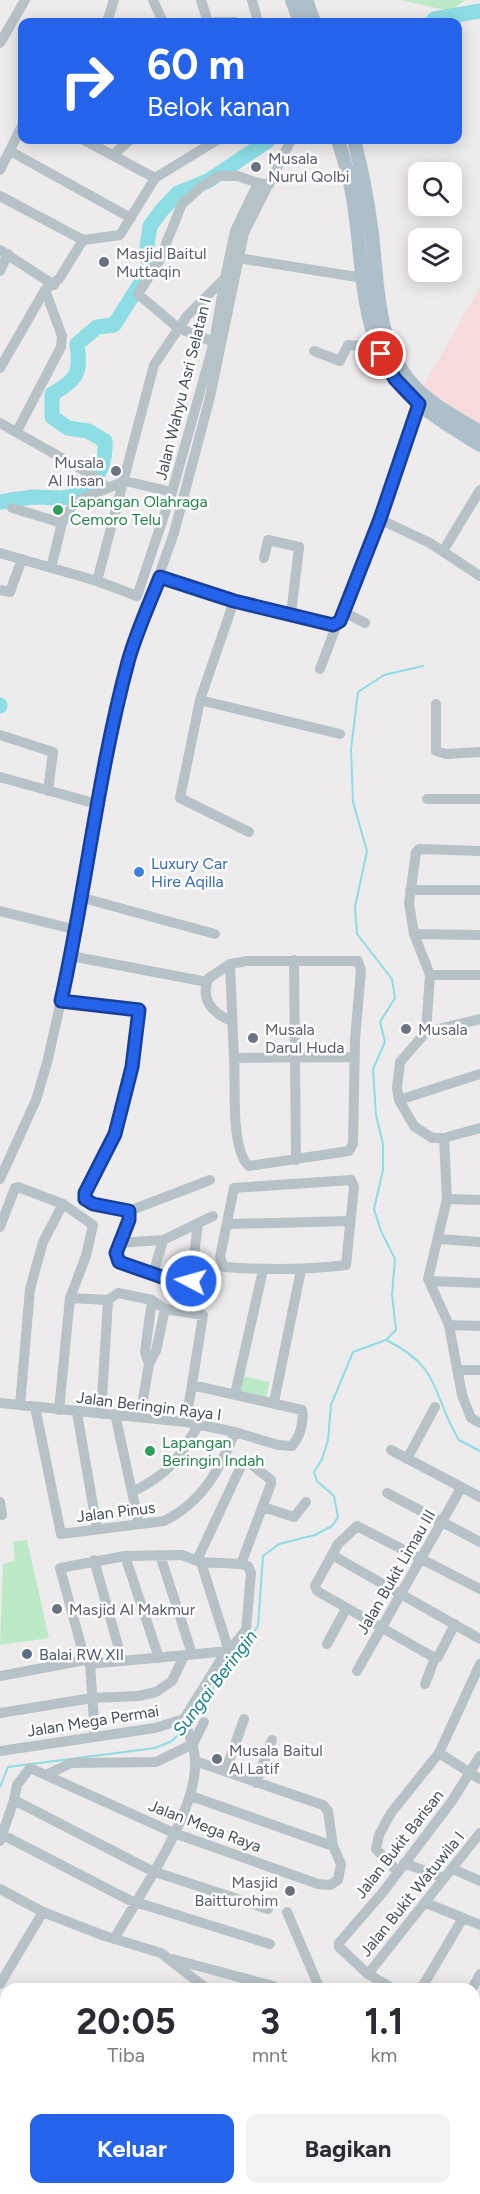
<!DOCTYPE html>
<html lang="id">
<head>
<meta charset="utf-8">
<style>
  body { margin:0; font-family:Figtree,sans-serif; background:#f2f2f3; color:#2b2b33; height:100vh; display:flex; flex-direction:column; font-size:22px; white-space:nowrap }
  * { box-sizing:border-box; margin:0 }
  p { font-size:20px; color:#7c7c81 }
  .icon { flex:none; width:33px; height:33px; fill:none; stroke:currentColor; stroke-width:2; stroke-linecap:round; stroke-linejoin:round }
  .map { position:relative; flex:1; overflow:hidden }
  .side { position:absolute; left:0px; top:1983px; width:480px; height:212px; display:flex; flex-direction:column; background:#fff; border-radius:18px 18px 0 0; box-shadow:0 3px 15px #0003 }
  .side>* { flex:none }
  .hud { position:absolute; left:18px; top:18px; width:444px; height:126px; border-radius:12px; box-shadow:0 3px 15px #0003; background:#2563eb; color:#fff; overflow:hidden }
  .tools { position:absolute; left:408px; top:162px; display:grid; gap:12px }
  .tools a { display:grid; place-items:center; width:54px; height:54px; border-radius:12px; background:#fff; box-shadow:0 3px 15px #0003; font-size:30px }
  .pin { position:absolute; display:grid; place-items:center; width:51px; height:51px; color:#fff; margin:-26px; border:3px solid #fff; border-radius:50%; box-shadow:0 2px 6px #0007 }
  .me { position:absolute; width:66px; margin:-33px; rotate:276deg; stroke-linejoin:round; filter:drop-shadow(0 0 4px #0008) }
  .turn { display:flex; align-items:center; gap:21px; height:126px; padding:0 30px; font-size:27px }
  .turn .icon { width:78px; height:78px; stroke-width:2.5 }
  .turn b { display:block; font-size:42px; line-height:51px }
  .eta { display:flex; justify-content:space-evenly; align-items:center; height:102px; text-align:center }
  .eta b { font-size:36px; font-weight:700; line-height:42px }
  .primary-button { display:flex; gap:12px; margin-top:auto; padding:12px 30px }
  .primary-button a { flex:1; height:69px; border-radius:12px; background:#2563eb; color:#fff; font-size:24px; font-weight:700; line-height:69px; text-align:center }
  .primary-button a+a { background:#f2f2f3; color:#2b2b33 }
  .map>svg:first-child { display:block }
  .medical { fill:#f8dcdd }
  .green { fill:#bceac7 }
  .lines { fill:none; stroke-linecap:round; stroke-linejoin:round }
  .stream { stroke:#8cdde4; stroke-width:2 }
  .river { stroke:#8cdde4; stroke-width:15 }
  .minor { stroke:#b7c2c7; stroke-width:10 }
  .major { stroke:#adbfc9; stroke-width:14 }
  .route-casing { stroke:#184099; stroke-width:15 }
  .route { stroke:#2563eb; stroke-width:10 }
  .worship-dot { fill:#6b7280; stroke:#fff; stroke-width:2 }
  .leisure-dot { fill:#2e9e5b; stroke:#fff; stroke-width:2 }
  .shop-dot { fill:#3f7fe0; stroke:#fff; stroke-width:2 }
  .service-dot { fill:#5c6f8a; stroke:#fff; stroke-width:2 }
  .labels { text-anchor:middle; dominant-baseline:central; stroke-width:5; stroke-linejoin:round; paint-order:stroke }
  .worship-label { font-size:16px; fill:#5b616d; stroke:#fff; text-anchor:start }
  .street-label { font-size:16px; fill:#455157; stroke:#fff }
  .leisure-label { font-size:16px; fill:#27864d; stroke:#fff; text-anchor:start }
  .shop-label { font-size:16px; fill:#366cbe; stroke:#fff; text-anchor:start }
  .service-label { font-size:16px; fill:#4e5e75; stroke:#fff; text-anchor:start }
  .water-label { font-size:18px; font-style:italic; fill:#16828b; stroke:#fff }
</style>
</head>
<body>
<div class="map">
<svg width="480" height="2194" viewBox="0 0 480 2194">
  <rect width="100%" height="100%" fill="#eeebec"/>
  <path class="medical" d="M480,287v138l-57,-38z"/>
  <path class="green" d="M400,0h63l1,1 -14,10z
    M243,1376l27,6 -4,15 -26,-6z
    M27,1540l22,98 -49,7 3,-81 12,-3 -2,-19z"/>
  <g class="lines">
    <path class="stream" d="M386,1340c57,28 45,54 73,100l21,11
      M189,1722l69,-96 5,-70 16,-12 36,-9 17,-9 6,-9 -4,-21 -17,-15 -3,-9 8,-13 6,-19 3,-35 22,-53 33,-12 10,-10 -4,-35 3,-36 -14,-28 -7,-22 9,-39v-26l-7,-29 -3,-46 12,-27 -5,-20 15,-24 -3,-19 -35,-45 -2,-27 12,-56 -14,-49 -2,-53 7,-57 26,-17 39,-9
      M0,1787l8,-20 147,-19 17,-7 11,-11"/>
    <path class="river" d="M434,22v-3l46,-8
      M0,502c11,-2 22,-4 33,-5 9,0 19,1 28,1 30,-2 46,-30 44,-57l-17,-10 -20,-3 -16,-11v-23c26,-15 29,-21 25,-50l20,-17 17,-2 35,-55 -2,-24 3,-20 11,-15 17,-18 30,-12 61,-41
      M0,705v1"/>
    <path class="minor" d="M153,0l10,22
      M201,0l7,22
      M252,0l6,22
      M107,22l7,-22
      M215,22h20
      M0,43l25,-43
      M84,140l71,38
      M10,151l121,67
      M113,155l17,-15
      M0,170l22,-44
      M0,196l83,44
      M0,250l54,35
      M238,258l125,20
      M0,271l8,-17
      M45,290l14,-11 24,-39 37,-5 35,-57 62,-38
      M214,342l-36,-14 -40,-34 21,-33 23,-57 20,-18 17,-10h19l20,7
      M314,351l26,10 8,-16 17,1 11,-4
      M0,368l45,-78
      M0,423l90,51 18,14
      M17,431l44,-84 1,-11 -17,-46
      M12,508l50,15
      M379,519l51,24 50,33
      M443,551l37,-61
      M0,553l97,28 40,15 35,-104 42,-150 11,-64
      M264,558l4,-18 31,7 -8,67
      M51,568l11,-45 11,-18 8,-6 44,-18 47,11
      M160,577l74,24 103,23 42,-105 40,-115
      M97,581l57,-216 33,-49 38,-38 10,-47 23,-48 11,2
      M0,590l10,2 12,-33
      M234,601l-34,99 -20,98 69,34
      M344,612l21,11
      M320,669l17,-45
      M200,700l140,34
      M436,704v47l10,3 34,-2
      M0,735l53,17 -5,39
      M0,777l97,27
      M427,799h53
      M480,851l-61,-2 -3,3 -7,51 5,31 16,41 -4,57 -26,30 -3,26 2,12 15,26 18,12h12l36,-10
      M410,890h70
      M83,898l132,36
      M0,911l77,19
      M414,934l66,1
      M71,956l136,26
      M294,960l2,200
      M230,964l4,94 120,-1
      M430,975h50
      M61,1001l78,9 -7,57 -17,66 -30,60 4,9 40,9v9l-13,33 3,9 68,22 4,-4 7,-57
      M232,1021c-19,-7 -33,-22 -23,-43l21,-14 17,-3h111l3,9 -6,70 -2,104 -4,7 -100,15c-19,-16 -13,-83 -15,-108
      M426,1032l54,-13
      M399,1100l81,-26
      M444,1138l3,61 -19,80 21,46 13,70 9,23 9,5
      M0,1179l36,-79 11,-37 30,-133 20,-126 31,-142 46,-129 36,-136 34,-164 47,-93
      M351,1180l3,7 -8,78c-41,5 -80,5 -122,2l-4,-10 14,-69z
      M447,1199l33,1
      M129,1211l81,-31
      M229,1224l121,-3
      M0,1227l15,-39 3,-1 45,17 30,21 -7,31 -16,42 -11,112
      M439,1239l41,3
      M118,1243l45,-3 50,-24
      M153,1274l10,-34
      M429,1281l51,2
      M70,1298l38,2 10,-7 34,7 13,9 38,6 -17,107
      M449,1325l31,1
      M149,1364l-4,-12 7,-52
      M457,1370h23
      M235,1394l28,-124
      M274,1402l27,-132
      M0,1403l186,19 49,10 43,13 14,1c9,-11 12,-22 10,-36l-110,-25
      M20,1405l10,-116 13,-47 20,-38
      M35,1407l26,127 103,-13c39,-19 55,-51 71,-89
      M77,1413l20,115
      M101,1414l7,-114
      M115,1414l24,110
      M140,1417l9,-53 7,-13 9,-42
      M391,1450l89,47
      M407,1459l28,-52
      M132,1492c38,-18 46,-33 67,-68
      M387,1493l93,49
      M0,1502l2,13
      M263,1507l31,10 12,-15
      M160,1555l32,99
      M332,1555l148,84
      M125,1556l34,102
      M94,1560l28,100
      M327,1644l19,-35
      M435,1658l-118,-67 -2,-5 23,-42 19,-18 123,63
      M85,1660l-25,-92 65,-12 57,-1 18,7 41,2
      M90,1664l5,72
      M357,1671l104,-183
      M0,1676l85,-16 5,4 139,-13 17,-21 5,-57 -3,-7 -7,-2 30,-80v-4l-24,-19 -5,3 -43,92 30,95
      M425,1684l10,-26 3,-1 17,-33
      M0,1713l92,-15 46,-2 18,-4 16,-11 12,-25
      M0,1751l155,-23 29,-9 41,-66
      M439,1753l41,26
      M226,1770l18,-51
      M46,1775l25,-12 85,-1 37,-18 11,-22
      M256,1783l16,-43
      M191,1796l142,50
      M14,1800l138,71 116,38
      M1,1834l128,66 141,44
      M0,1841l14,-41 3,-15 13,-17 144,65 144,51 12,1 8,-5 3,-16 -8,-18 -5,-35 -5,-6 -128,-44
      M404,1863l40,15
      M453,1869l27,12
      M398,1872l-22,-23 3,-14 12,-22 48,-60 41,-89
      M0,1889l43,23 59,23 59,18 46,36
      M287,1912l32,75
      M463,1918l17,7
      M114,1939c26,-45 85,-129 81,-180 -1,-14 -7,-27 -11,-40
      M172,1959l101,27
      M368,1974l112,-141
      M0,1984l43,-72
      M394,1989l-26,-15 -29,-27v-4l44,-51 69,-91 28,-45
      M421,1989l42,-71 -37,-15
      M472,1989l8,-15
      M474,2067l6,-10
      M474,2090l6,2
      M474,2130l6,3
      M474,2173l6,-4
      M42,2188l1,6
      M328,2188l4,6
      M371,2188l22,6
      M11,2194l2,-6
      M446,2194l7,-6"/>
    <path class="major" d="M292,0l8,22
      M306,0l8,22
      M338,140c5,17 11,35 14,52 13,68 4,151 57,203 21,20 47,35 71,50
      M354,140c8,30 14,62 18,94 6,51 4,110 41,151 18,20 44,33 67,47"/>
  </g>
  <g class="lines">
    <defs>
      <path id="route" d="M191,1281l-9,3 -63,-22 -3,-9 13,-33v-9l-36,-7 -8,-5v-6l30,-59 17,-67 7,-57 -78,-9c25,-112 37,-228 67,-339 8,-29 21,-57 32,-85l74,24 99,24 7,-4 40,-102 39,-115 -24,-25 -14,-25"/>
    </defs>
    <use href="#route" class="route-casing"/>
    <use href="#route" class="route"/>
  </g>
  <g class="worship-dot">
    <circle cx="256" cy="167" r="6"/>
    <circle cx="104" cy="262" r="6"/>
    <circle cx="116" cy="471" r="6"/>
    <circle cx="406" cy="1029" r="6"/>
    <circle cx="253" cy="1038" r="6"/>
    <circle cx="57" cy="1609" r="6"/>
    <circle cx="217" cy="1759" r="6"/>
    <circle cx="290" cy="1891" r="6"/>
  </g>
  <g class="leisure-dot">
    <circle cx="58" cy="510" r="6"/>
    <circle cx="150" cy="1451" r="6"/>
  </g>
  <circle class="shop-dot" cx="139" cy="872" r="6"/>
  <circle class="service-dot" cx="27" cy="1654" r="6"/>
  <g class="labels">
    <g class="worship-label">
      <text x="268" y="158">Musala<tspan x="268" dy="18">Nurul Qolbi</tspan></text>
      <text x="116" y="253">Masjid Baitul<tspan x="116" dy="18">Muttaqin</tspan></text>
      <text x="104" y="462" text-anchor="end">Musala<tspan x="104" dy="18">Al Ihsan</tspan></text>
      <text x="265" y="1029">Musala<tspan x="265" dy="18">Darul Huda</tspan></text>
      <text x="418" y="1029">Musala</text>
      <text x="69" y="1609">Masjid Al Makmur</text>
      <text x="229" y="1750">Musala Baitul<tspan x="229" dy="18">Al Latif</tspan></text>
      <text x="278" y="1882" text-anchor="end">Masjid<tspan x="278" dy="18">Baitturohim</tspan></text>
    </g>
    <g class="street-label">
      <text transform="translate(183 389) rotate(-76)">Jalan Wahyu Asri Selatan I</text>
      <text transform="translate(149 1406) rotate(7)">Jalan Beringin Raya I</text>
      <text transform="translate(116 1512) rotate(-7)">Jalan Pinus</text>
      <text transform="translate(396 1572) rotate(-60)">Jalan Bukit Limau III</text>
      <text transform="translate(93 1721) rotate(-9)">Jalan Mega Permai</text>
      <text transform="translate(205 1826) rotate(21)">Jalan Mega Raya</text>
      <text transform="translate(399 1844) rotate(-52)">Jalan Bukit Barisan</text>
      <text transform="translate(412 1894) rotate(-51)">Jalan Bukit Watuwila I</text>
    </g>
    <g class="leisure-label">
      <text x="70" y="501">Lapangan Olahraga<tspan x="70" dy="18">Cemoro Telu</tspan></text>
      <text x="162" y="1442">Lapangan<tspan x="162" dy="18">Beringin Indah</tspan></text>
    </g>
    <g class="shop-label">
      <text x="151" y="863">Luxury Car<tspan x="151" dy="18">Hire Aqilla</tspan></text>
    </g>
    <g class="service-label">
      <text x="39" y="1654">Balai RW XII</text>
    </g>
    <g class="water-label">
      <text transform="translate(215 1683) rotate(-53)">Sungai Beringin</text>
    </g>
  </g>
</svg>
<div class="tools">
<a><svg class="icon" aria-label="search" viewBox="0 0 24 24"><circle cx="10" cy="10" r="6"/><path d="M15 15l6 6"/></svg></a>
<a><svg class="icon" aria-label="layers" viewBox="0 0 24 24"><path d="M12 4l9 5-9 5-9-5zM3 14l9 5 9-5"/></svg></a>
</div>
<div class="pin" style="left:381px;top:354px;background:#d93025"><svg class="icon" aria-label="arrive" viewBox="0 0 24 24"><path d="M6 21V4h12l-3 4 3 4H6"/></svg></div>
<svg class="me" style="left:191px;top:1281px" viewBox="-20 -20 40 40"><circle r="17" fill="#2563eb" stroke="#fff" stroke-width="3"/><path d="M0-11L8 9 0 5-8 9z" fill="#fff"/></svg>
<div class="hud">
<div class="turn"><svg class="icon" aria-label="right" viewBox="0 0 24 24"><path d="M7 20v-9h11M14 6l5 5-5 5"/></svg><div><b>60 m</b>Belok kanan</div></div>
</div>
<section class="side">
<div class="eta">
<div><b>20:05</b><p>Tiba</p></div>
<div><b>3</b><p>mnt</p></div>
<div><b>1.1</b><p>km</p></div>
</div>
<div class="primary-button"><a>Keluar</a><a>Bagikan</a></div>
</section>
</div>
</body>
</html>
